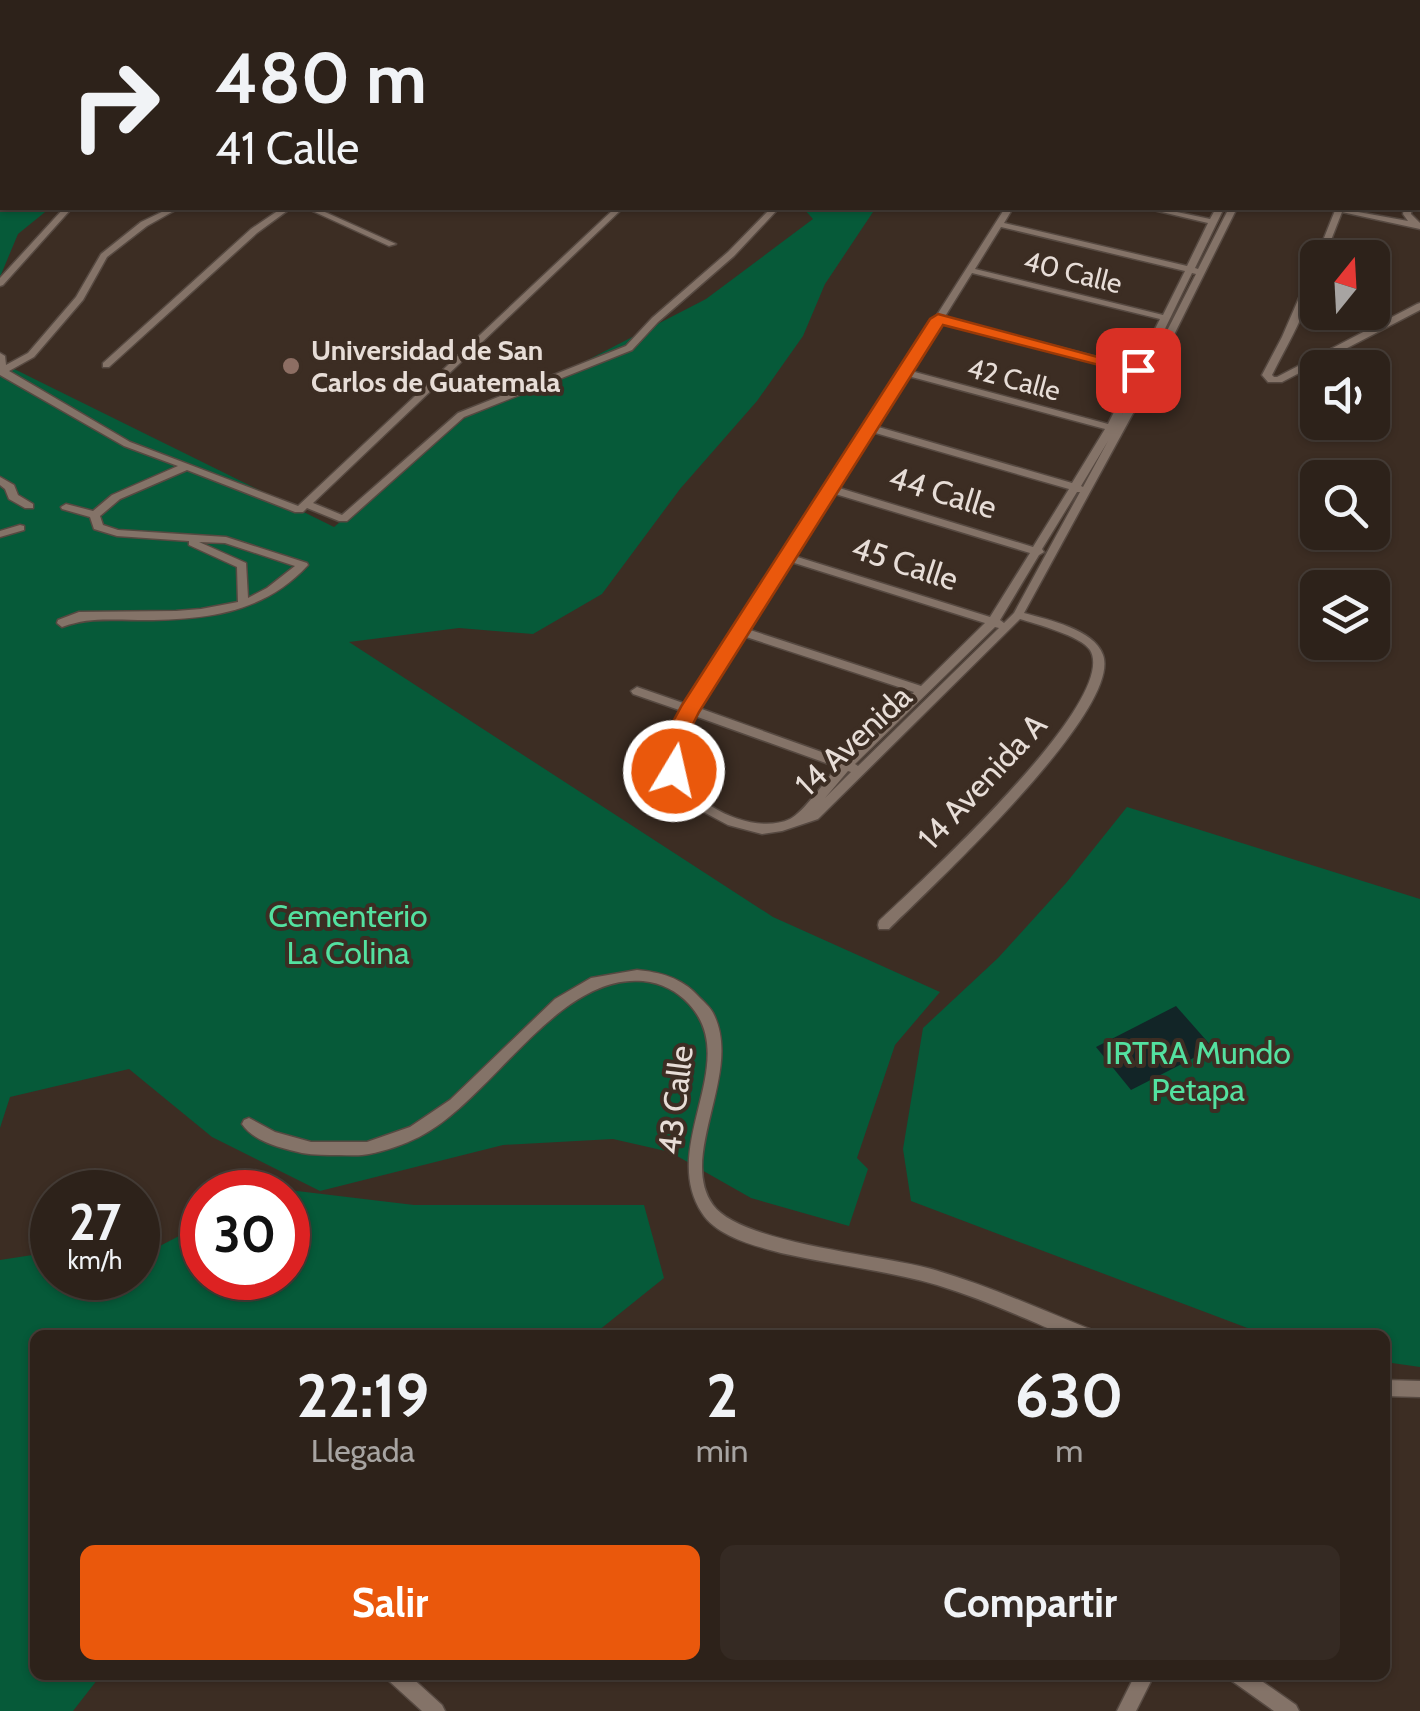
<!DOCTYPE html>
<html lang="es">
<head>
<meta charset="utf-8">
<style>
  body { margin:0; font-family:Cabin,sans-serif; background:#352a23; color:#f1f3f6; height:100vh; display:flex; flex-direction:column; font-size:38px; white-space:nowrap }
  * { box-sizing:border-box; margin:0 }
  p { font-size:32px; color:#a7a4a2 }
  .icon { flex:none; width:55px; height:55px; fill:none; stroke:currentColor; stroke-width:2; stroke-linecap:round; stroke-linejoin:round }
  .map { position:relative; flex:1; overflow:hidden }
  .drawer { position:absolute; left:30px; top:1330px; width:1360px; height:350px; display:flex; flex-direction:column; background:#2d221a; border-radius:15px; box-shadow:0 2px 8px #0004,0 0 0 2px #483f39 }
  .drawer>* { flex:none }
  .hud { position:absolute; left:0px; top:0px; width:1420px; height:210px; box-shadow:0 2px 8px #0004,0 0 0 2px #483f39; background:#2d221a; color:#f1f3f6; overflow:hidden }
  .needle { width:65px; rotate:18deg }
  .fabs { position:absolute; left:1300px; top:240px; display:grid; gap:20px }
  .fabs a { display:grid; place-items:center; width:90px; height:90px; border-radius:15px; background:#2d221a; box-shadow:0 2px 8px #0004,0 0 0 2px #483f39; font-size:50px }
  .speed { position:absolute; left:30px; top:1170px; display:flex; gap:20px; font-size:50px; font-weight:700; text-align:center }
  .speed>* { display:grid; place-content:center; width:130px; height:130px; border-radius:50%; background:#2d221a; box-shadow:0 2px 8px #0004,0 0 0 2px #483f39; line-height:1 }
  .speed small { font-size:25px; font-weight:400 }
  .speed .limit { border:15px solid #d22; background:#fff; color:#111 }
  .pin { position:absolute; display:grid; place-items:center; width:85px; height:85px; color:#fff; margin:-42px; border-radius:20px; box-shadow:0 5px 15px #0006 }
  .me { position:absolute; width:110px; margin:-55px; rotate:9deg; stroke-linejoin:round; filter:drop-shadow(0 0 8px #0008) }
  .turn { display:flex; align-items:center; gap:35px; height:210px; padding:0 50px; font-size:45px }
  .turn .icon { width:130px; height:130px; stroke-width:2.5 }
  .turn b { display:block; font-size:70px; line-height:85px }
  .eta { display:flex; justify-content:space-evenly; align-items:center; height:170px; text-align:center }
  .eta b { font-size:60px; font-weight:700; line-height:70px }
  .primary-button { display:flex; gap:20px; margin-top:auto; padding:20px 50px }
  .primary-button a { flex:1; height:115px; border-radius:15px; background:#ea580c; color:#fff; font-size:40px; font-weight:700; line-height:115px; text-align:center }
  .primary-button a+a { background:#352a23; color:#f1f3f6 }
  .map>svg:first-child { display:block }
  .green { fill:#065a39 }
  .water { fill:#122527 }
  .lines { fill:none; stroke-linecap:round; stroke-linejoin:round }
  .river { stroke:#122527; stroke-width:22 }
  .street-casing { stroke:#564941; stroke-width:3 }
  .secondary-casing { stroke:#564941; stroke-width:2 }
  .street { fill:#847368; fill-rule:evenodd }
  .secondary { fill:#957e4b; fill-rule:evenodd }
  .route { fill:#ea580c; stroke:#983908; stroke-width:2.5 }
  .education-dot { fill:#8d6e63; stroke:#3c2d23; stroke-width:4 }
  .labels { text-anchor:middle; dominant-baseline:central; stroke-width:8; stroke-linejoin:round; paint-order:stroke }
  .far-street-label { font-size:28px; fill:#e7ddd7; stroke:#3c2d23 }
  .far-poi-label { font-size:28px; font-weight:bold; fill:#e7ddd7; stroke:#3c2d23; text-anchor:start }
  .street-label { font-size:32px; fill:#e7ddd7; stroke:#3c2d23 }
  .park-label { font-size:32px; fill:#53e1a0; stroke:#3c2d23 }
</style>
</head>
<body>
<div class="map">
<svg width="1420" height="1711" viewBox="0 0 1420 1711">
  <rect width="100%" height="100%" fill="#3c2d23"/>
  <path class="green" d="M0,0h339l-337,2v206h48l-32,26 -18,43z
    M803,208h91l-21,4 -48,72 -22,52 -46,65 -77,88 -78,105 -69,40 -74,-6 -110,14 424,275 167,75 -45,53 -38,113 11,11 -19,57 -98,-28 -81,-46 -57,-13 -110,6 -183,46 -108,-54 -83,-68 -119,28 -10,31v-771l2,6 332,164 149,-124 95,-38 128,-66 107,-80z
    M1127,807l293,92v468l-35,-5v-27h-119l-355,-134 -8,-52 20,-121 75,-70 69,-76z
    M272,1188l142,17h230l20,73 -71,57h-558v340h66l-28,36h-73v-451l52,-8v26h86v-29l18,-1 46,-24v54h86v-86h-24z"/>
  <path class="water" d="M1176,1006l37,42 -82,42 -35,-43z"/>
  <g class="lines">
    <path class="river" d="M213,2l4,-2
      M0,109l2,-1"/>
    <defs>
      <path id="street" d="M616,0h8l-2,2h-7z
        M758,0h8l-2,2h-7z
        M784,0h15l3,2h-12z
        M841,0h16l-6,2h-13z
        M893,0h8l-2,2h-7z
        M915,0h7l-2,2h-6z
        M1039,0h7l-2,2h-6z
        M1055,0h20c-4,3 -16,3 -20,0z
        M1104,0h16l3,2h-13z
        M1174,0h12l-5,2h-10z
        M1197,0h6l-1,2h-6z
        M1317,0h17l3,2h-14z
        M1418,16h2v5l-2,-1z
        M1418,50h2v4h-2z
        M1418,88h2v4h-2z
        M1418,100h2v4h-2z
        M1418,131h2v5h-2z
        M1418,179h2v10h-2z
        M64,208h8l-69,77 -3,1v-8z
        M170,208h9l-32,18 -40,31 -24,43 -49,57 -25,14 121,71 168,64 317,-298h8l-310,295 29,12 116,-102 168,-67 26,-28 76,-66 43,-44h8l-45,48 -76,66 -26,28 -168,67 -117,104h-8l-32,-13 -4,4h-8l-108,-42 -67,29 -20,17 3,9 15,5 108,7 81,26 1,2c-46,50 -106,55 -170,55 -29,0 -48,-3 -76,7l-5,-4 1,-3 21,-8 97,-1 25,-2 37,-7 -1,-35 -48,-22v-4l-72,-5 -23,-7 -4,-12 -28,-8 -1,-2 5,-3 27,7 19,-16 66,-29 -54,-20 -124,-71v-22l5,3 1,9 22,-12 48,-56 25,-43 40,-32zM199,542l26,1 70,23 -28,22 -19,10 -2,-35z
        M282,208h9l-34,25 -148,134h-6v-4l148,-134z
        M306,208h10l80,36 -7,2z
        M1005,208h8l-9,15 183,43 21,-43 -63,-15h13l52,11 6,-11h8l-29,60 3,1 31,-61h8l-82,165 -131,240c24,7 70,16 79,42 20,55 -173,233 -214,274h-10l-1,-4 1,-4c38,-36 242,-221 211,-271 -9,-14 -54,-26 -70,-31l-202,200 -36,12 -20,3 -34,-9 -30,-16 -13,-11 -10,-13 -7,-18 -2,-15 4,-16 12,-25 -49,-17 -2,-3 6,-4 49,17 40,-66 160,-243zM1001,227l184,44 -22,44 -188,-46zM972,273l188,46 -24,48 -192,-49zM1192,273l4,1 -49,96h-2zM941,323l193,49 -26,52 -197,-53zM1145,374l-23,41 20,-40zM908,376l197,53 -33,54 -197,-57zM872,432l197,57 -36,58 -197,-60zM1108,441l-25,46 -2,-1zM1077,492h3l-66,121 -10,10 -4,-3 39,-65 5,-3 -2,-3zM832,493l198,60 -40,64 -199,-62zM788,561l197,62 -64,63 -177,-58zM995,627l4,1 -141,138 -3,-2zM740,635l174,57 -70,68 -148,-53zM692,715l145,52c-11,13 -34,46 -47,52 -36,17 -101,-14 -111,-52 -4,-18 5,-36 13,-52zM848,771l3,1 -26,26z
        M1336,208l72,13 -5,-7 1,-6h8l-1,6 9,9v6l-78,-17 -18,46h-6l-1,2 -1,-2z
        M1315,261h3c0,32 -31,84 -46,114l2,2h3l140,-73 3,-1v7l-138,72h-14l-6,-7 20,-38z
        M0,477l14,8 4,10 15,9v4h-8l-16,-9 -4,-10 -5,-4z
        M20,525l4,1v4l-24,7v-6z
        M637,970c23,2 45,8 61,26 5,5 12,11 15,17 31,59 -36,142 0,192 28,39 172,50 222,65 54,16 105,39 157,60l2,5c-10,0 -21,1 -30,-1 -14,-4 -29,-12 -42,-17 -28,-12 -56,-23 -85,-32 -51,-15 -104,-20 -156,-32 -25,-7 -64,-16 -79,-40 -44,-67 41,-151 -13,-209 -12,-13 -27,-21 -46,-23 -86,-8 -151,119 -224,156 -14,7 -34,14 -50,17 -9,2 -20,1 -30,1 -12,0 -25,0 -37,-2 -21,-5 -48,-11 -60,-29l2,-4 5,-2 26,14 36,10h56l43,-15 40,-27 105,-101 36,-21z
        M1385,1380l35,1v16l-35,-1z
        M386,1675h23l33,30 3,6h-23l-33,-30z
        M1135,1675h19l-18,36h-19z
        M1229,1675h24l43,30 3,6h-25l-42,-30z"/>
      <path id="secondary" d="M1273,0h25l2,2h-24z
        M1418,19l2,1v6l-2,-1z"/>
    </defs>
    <use href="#street" class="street-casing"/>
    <use href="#secondary" class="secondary-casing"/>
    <use href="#street" class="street"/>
    <use href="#secondary" class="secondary"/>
  </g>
  <path class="route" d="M938,314l208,56 -8,5 -195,-50 -244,387 -15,30 -3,35h-15l-4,-35 20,-37 248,-386z"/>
  <circle class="education-dot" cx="291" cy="366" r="10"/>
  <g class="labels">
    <g class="far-street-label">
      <text transform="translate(1073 272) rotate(14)">40 Calle</text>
      <text transform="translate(1014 379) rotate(15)">42 Calle</text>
    </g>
    <g class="far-poi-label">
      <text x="311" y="350">Universidad de San<tspan x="311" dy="32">Carlos de Guatemala</tspan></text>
    </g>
    <g class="street-label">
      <text transform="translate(943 492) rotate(17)">44 Calle</text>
      <text transform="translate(905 563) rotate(18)">45 Calle</text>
      <text transform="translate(853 740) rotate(-43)">14 Avenida</text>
      <text transform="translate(982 781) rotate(-47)">14 Avenida A</text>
      <text transform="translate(675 1100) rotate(-83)">43 Calle</text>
    </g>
    <g class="park-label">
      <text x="348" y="915">Cementerio<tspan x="348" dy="37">La Colina</tspan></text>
      <text x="1198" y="1052">IRTRA Mundo<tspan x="1198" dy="37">Petapa</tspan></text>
    </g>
  </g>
</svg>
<div class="fabs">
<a><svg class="needle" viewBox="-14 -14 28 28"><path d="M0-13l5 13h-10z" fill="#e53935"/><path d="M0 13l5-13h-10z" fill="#a7a4a2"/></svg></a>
<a><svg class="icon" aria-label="sound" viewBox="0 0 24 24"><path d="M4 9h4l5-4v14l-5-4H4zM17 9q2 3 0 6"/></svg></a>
<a><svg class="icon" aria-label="search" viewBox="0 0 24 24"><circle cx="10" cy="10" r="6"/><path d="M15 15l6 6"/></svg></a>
<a><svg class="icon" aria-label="layers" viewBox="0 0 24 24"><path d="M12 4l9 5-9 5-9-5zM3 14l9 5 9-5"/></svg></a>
</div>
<div class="speed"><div>27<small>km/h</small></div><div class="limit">30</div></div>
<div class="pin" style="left:1138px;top:370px;background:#d93025"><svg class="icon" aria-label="arrive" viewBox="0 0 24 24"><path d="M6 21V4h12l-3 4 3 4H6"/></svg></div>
<svg class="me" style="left:674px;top:771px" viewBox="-20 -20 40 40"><circle r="17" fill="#ea580c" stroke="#fff" stroke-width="3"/><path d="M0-11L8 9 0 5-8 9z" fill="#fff"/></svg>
<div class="hud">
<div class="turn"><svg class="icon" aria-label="right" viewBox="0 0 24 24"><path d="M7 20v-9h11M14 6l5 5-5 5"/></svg><div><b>480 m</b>41 Calle</div></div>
</div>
<section class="drawer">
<div class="eta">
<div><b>22:19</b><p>Llegada</p></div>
<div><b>2</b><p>min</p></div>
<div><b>630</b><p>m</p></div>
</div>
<div class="primary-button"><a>Salir</a><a>Compartir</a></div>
</section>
</div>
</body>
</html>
